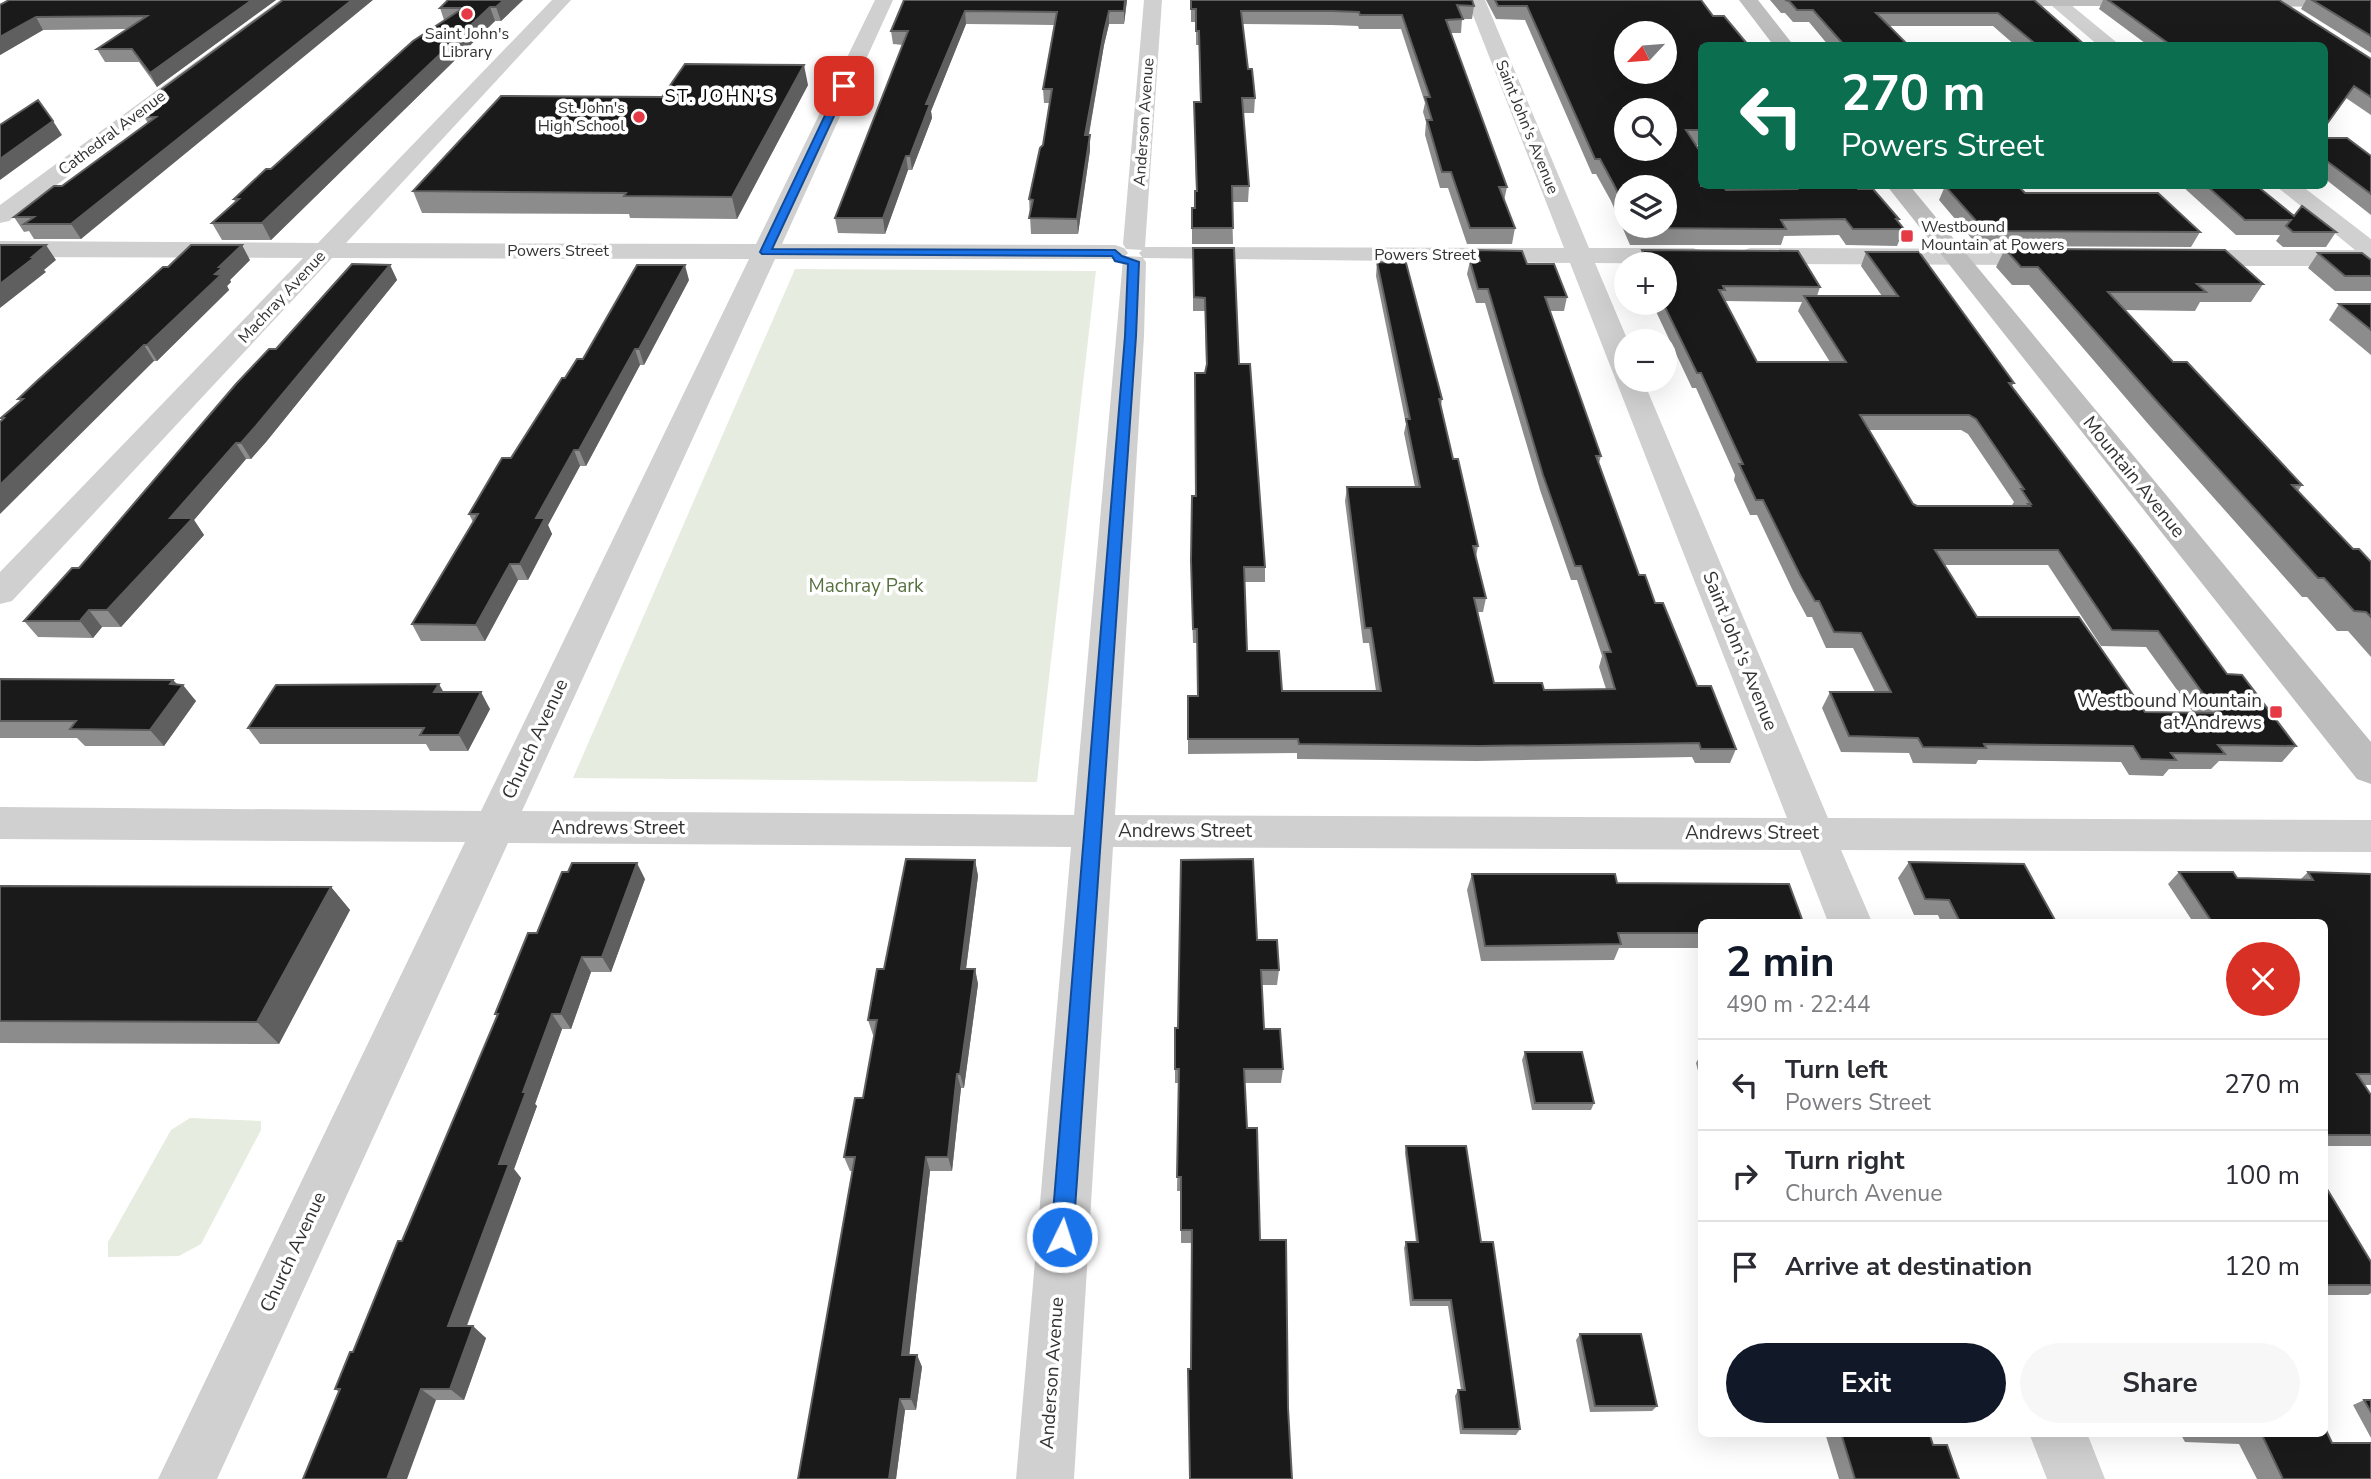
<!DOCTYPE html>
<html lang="en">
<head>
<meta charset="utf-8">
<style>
  body { margin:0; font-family:"Nunito Sans",sans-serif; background:#f7f7f7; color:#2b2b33; height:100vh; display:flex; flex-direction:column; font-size:26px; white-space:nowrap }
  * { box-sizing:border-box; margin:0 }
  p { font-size:23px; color:#7c7c81 }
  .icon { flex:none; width:38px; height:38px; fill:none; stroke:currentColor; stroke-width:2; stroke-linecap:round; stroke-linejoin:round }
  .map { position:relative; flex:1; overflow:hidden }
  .sheet { position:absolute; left:1698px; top:919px; width:630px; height:518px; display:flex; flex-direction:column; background:#fff; border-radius:10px; box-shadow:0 7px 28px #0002 }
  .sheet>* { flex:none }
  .top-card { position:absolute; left:1698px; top:42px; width:630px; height:147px; border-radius:10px; box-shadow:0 7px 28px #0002; background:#0b6e4f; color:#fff; overflow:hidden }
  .needle { width:46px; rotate:244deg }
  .buttons { position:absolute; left:1614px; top:21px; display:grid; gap:14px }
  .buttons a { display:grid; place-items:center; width:63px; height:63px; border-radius:50%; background:#fff; box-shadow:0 7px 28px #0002; font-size:35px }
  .pin { position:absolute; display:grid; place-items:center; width:60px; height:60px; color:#fff; margin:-30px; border-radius:14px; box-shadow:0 4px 10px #0006 }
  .me { position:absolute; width:77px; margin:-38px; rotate:4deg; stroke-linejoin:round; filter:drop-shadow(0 0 5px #0008) }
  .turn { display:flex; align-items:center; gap:24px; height:147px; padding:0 28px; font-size:32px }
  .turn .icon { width:91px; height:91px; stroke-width:2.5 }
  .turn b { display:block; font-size:49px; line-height:60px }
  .round { display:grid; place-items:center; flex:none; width:74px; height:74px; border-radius:37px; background:#f7f7f7 }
  .overview { display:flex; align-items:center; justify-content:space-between; height:119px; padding:0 28px }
  h1 { font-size:42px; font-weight:700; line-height:52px; color:#111827 }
  .primary-button { display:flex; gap:14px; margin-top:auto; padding:14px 28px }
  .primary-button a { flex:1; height:80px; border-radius:42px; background:#111827; color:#fff; font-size:28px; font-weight:700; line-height:80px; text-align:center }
  .primary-button a+a { background:#f7f7f7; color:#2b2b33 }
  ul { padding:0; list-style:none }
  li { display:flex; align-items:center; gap:21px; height:91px; padding:0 28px; border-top:2px solid #e1e1e2 }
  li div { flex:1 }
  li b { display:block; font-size:26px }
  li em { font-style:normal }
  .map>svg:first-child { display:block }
  .green { fill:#e6ecdf }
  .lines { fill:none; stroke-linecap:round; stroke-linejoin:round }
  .minor { fill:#d0d0d0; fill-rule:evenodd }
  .secondary { fill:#bdbdbd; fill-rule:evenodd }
  .wall { fill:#8c8c8c; fill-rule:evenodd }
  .shaded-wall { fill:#5f5f5f }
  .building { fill:#1a1a1a; stroke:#5f5f5f; stroke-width:2; fill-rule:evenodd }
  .route { fill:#1a73e8; stroke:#114b97; stroke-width:2 }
  .poi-dot { fill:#e63946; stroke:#fff; stroke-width:2.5 }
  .labels { text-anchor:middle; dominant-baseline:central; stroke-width:7; stroke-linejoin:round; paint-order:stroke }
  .far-poi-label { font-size:16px; fill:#333; stroke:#fff }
  .far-street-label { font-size:16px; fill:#333; stroke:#fff }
  .far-neighbourhood-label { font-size:18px; letter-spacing:2px; fill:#000; stroke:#fff }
  .street-label { font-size:19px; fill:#333; stroke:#fff }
  .park-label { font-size:19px; fill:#56703f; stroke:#fff }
  .poi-label { font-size:19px; fill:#333; stroke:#fff; text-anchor:end }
</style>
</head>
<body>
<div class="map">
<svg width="2371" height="1479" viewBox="0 0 2371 1479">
  <rect width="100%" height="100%" fill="#fff"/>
  <path class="green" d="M795,269l301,2 -59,511 -464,-4z
    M190,1118l71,3v9l-60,114 -22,12 -71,1v-15l63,-112z"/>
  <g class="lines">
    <path class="minor" d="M280,0h21l-292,221 -9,2v-18z
      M552,0h19l-225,243 410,1 119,-244h18l-111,244 333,1 9,3 4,5 -3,3 17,1 -3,-4 3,-3 -16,-1 -3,-5 21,-244h18l-17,247 419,1 -97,-248h18l104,248h104l9,3 4,5 -4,5 -9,3 -98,-1 33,78 -2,39h17l185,438 543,2v32l-530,-2 31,72h-44l-28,-72 -687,-3 -39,632h-58l55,-632 -563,-4 -291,636h-59l307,-637 -465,-3v-32l481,4 268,-552 -417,-1 -320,343 -12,3v-32l303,-314 -303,-1v-16l318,2zM1143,258l427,5 217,555 -672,-3 29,-479 2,-74zM775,259h348l-49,556 -552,-4z
      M2045,0h20l56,46h-22z
      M2276,186h26l69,53v27h-190l-9,-3 -4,-5 4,-5 9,-3h174z
      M1750,248l304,1 9,3 4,5 -4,5 -9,3 -304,-1 -9,-3 -4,-5 4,-5z
      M2029,1433h58l18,46h-58z"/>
    <path class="secondary" d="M1739,0h19l36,46h-20z
      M2023,0h141l-9,6h-123z
      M2217,0h154v7l-145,-1z
      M1887,186h23l461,556v42l-14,-5z"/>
  </g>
  <path class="wall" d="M9,0h267l-119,87 -18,-25h-34l-8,-13 30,-20 -84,1 -43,25v-50z
    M283,0l-202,239h-47l-5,-8 -5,1 -10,-15 48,-31 86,-63 -4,-6 23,-18 -5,-10z
    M448,0h75l-22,21h-6l-224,219h-49l-10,-17 23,-21 -1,-3 37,-30 173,-149 -4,-12z
    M904,0h223l-3,24h-15l-5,21 -15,90 1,15 -12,84h-47l-2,-35 14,-54 7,-42h-6l-1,-14 11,-64 -88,-1 -35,87 1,7 -20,52h-4l-23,64 -47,-1 -3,-15 68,-173 -10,-1 -2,-13z
    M1191,0l283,6 -2,13h-10l-1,14h-10l56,154 -3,14 11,27 -3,16h-45l-19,-56h-8l-15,-53 1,-13 -3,-10 2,-9 -24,-74h-42l-1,-3 -26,-1 -89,-1 5,45 7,29 -1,15h-11l6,73 -1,16h-16l1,42h-41v-36h2l2,-17 -2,-89h6l-1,-57h-3v-23h-5z
    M1486,0h215v145h-5l30,45 56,-1 -3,-3h77l2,3 41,30 -1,2 6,8 -7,17 -51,-1 -7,-10 -55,1 -3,9h-151l-19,-44 -15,-27h-4l-67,-154 -29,-1zM1626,187l38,39h-38z
    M1770,0h264l52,46h-70l-23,-20h-104l20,20h-80l-20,-24h-16l-8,-9h-4z
    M2103,0h176l92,59v56l-25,-17 -22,31v-83h-175l-50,-37z
    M2306,0h65v53l-70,-44z
    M808,85l-71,134 -107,-1 -1,-4 -207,-1 -9,-22 249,-94z
    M2324,138l47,18v59l-47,-37z
    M1945,186l80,7 175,39 -9,15 -213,-1 -39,-46z
    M2182,186h75l37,30 42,16 -10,15h-43l-7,-6 4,-6h-44z
    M1193,248l46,116 26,203v15h-21l3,69 35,40h94l-7,-48h-6l-18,-142 2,-14h68l-11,-54 2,-9 -30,-148 1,-14 65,137 -1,7 12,53 25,87 -2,11 10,41 -3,14h-5l16,71 50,7 62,-1 -7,-22 3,-11 -25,-76h-6l-31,-90 -55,-187h-9l-9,-29 3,-13h4l2,-11 51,14 40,33 -3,14h-14l51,145 -2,7 40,112 16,28 42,83 39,63 -6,14h-35l-3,-6 -216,4 -179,-2v-6l-109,1v-58h9v-53h-4l-2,-69 5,-78 10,-129 -1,-56h-12z
    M2005,249l258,35 -12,18h-51l-5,9 -70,-1 48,52 129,123 -4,6 55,58 18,13v95l-23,-26h-11l-30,-34h-5l-153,-172 -120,-140h-17l-16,-18z
    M1642,250l178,37 -3,9h65l-21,-30 5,-14 148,131 -2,3 215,288 69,72 -14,16 -63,-1 -8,8h-42l-6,7 -34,-1 -8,-13 -143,-2 -2,4 -63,-1 -4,-10 -68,-1 -19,-44 8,-16h45l-22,-44h-27l-14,-31h-5l-14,-26 -36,-76h-7l-16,-35 1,-5 -39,-87h-4l-40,-85h12v-39h-25zM1725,301l77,1 -4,9 32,51h-73zM1869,430h92l7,4 46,68 -2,3 1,1h-96l-4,-2zM1944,565h104l53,81 45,1 47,65h-48l-168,-95z
    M2318,253l53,7v31h-36l-27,-23z
    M250,260l-20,20 1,2 -4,4 2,4 -72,71h-3l-151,59 -2,-2 19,-17 -2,-2z
    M390,265l7,15 -131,162 -15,17h-5l-52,61 10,15 -83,92h-19l-9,11 -55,-1 -14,-16 55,-53 197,-219z
    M689,280l-45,85h-4l-54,101h-6l-32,59 4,9 -24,46h-10l-33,61h-64l-9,-17 61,-102 -4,-8 114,-155z
    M2339,304h32v51l-42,-35z
    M0,679l173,1 23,21 -32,45h-79l-8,-8h-77z
    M443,692l47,17 -22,42h-38l-4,-7h-166l-12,-16z
    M975,860l3,16 -12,93h9l3,15 -14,104h-3l-9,83h-22l-21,184h8l5,12 -6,43h-11l-9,69h-98l54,-308h-2l-6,-14 19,-59 11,-63h-1l-5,-15 16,-51z
    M1909,862l147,60h-115l-3,-7h-24l-16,-37z
    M2179,872l58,6 63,2 8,-8 63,3v210h-7l7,10v51h-47v-224h-131l-25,-38z
    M1472,874l145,9 84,39v26h-82l-5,12 -133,1 -14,-71z
    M645,879l-34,93h-20l-20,57h-9l-27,75 2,2 -23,63 7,9 -54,148 19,12 -22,62h-28l-97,-8 -4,-3 18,-37 49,-111 95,-225 -2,-2 42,-81z
    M0,886l331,1 19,23 -71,134 -279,-1z
    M1257,940l22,30 -2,15h-16l3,44 19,40 -2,14h-37l-53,286v-126h-10v-52h-4l2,-108h-4v-55h3z
    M1525,1052l69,51 -3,7h-59l-10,-50z
    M1701,1054v28l-5,-19z
    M1406,1146l75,96 39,187 -4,6 -56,-1 -5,-38 3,-6h3l-13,-84h-38l-6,-58 2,-6h10l-11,-89z
    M2324,1184l47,78v31l-3,2h-44z
    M1580,1334l77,72 -5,5 -62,1 -14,-72z
    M2364,1400h7v38l-18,-33z
    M1825,1433h104l4,12 26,34h-120z
    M2180,1433h144l8,10 39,36h-114l-18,-35 -54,-2z"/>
  <path class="shaded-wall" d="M252,0h24l-119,87 -7,-14z
    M352,0h21l-292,239 -10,-15z
    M504,0h19l-22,21 -5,-14z
    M1125,0h2l-3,24v-13z
    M490,7l5,14 -224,219 -9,-17z
    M965,11l1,13 -35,87 1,7 -20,52 -2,-14 16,-52z
    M1109,11v13l-5,21 -18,105 -1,-15 19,-103z
    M36,17l7,13 -43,25v-18z
    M804,65l4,20 -71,134 -5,-22z
    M2354,86l-8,12 -22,31v-1z
    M53,121l9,14 -62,45v-21z
    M1090,135v15l-12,84 -1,-15z
    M906,156l2,14 -23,64 -2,-16z
    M46,245l10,15 -12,10 2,2 -46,36v-24z
    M242,245l8,15 -20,20 1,2 -4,4 2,4 -72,71 -10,-16 68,-71 4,-7z
    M390,265l7,15 -131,162 -15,17 -10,-16z
    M685,265l4,15 -45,85 -5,-16z
    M144,345l10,16 -154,153v-29z
    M635,349l5,16 -54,101 -7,-16z
    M236,443l10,16 -52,61 10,15 -83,92 -14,-17 63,-92z
    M574,450l6,16 -32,59 4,9 -24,46 -8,-16 16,-46z
    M510,564l8,16 -33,61 -9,-16z
    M89,610l13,17 -9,11 -13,-17z
    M173,680l7,9 3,-4 13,16 -32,45 -14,-16 20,-46z
    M439,684l9,16 -14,-8z
    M481,692l9,17 -22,42 -9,-16z
    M975,860l3,16 -14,108 -3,-15z
    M637,863l8,16 -34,93 -9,-15z
    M331,887l19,23 -71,134 -22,-22z
    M582,957l9,15 -20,57 -10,-15z
    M975,969l3,15 -14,104 -4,-14z
    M552,1014l10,15 -27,75 2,2 -23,63 7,9 -59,160 -14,-12 75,-234z
    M957,1074l4,14 -9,83 -4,-14z
    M926,1157l4,14 -22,196 -6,-12z
    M473,1326l13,12 -22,62 -14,-11z
    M917,1355l5,12 -6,43 -5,-11z
    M421,1389l15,11 -29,79h-20z
    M900,1399l5,11 -9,69h-7z"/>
  <path class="building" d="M9,0h243l-102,73 -18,-24h-35l50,-33 -111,1 -36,20v-32z
    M283,0h69l-281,224h-47l10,-7h-20l40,-31h8l94,-69h-12l25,-19 -7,-9z
    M448,0h56l-8,7h-6l-228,216h-50l27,-24h-5l32,-30h5l142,-128 50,-33h-23z
    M904,0h221l-1,11h-15l-5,21 -19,103h5l-13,84 -48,-1 4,-18 -4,-1 11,-51 3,-3 9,-56h-9l14,-77 -92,-1 -39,93h4l-20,52h-4l-23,62h-48l73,-187h-17z
    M1191,0h281l2,6 -17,-1 6,14 -17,1 61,167h-8l16,41h-45l-19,-56h-9l-15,-52h5l-7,-23h5l-28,-82h-42l-1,-3 -26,-1h-92l7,58h4l3,29h-13l7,88h-17l1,42h-41v-20h3v-17h2l-3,-89h7l-2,-71h-3v-22h-5z
    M1495,0h206l12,16h11l25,30h-48v84h-15l15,23v33h22l3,4 71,-1 -2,-3h61l2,3h15l26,30h-3l8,10h-51l-8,-10 -64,1 5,9 -152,-1 -1,-2h31v-39h-38v23l-12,-25 -14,-26h-5l-68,-153h-29zM1626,33h38v39h-38zM1626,110h38v39h-38z
    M1785,0h249l52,46h-48l-40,-33h-122l33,33h-64l-32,-36h-16l-8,-9z
    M2108,0h171l92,59v38l-17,-11 -30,42v-82h-152z
    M2312,0h59v36z
    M685,64l119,1 -72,132 -108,-1 2,-3 -213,-2 88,-95 161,1z
    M38,100l15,21 -53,38v-34z
    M2324,138h23l24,18v38l-47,-35z
    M1945,186h73l7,7h133l42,39 -215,-1z
    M2207,186h50l37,30 8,-10 34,26h-43l-7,-6 5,-6h-46z
    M0,245h46l-14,12h3l-35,27z
    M191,245h51l-23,22h4l-8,7 6,1 -74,70h-3l-144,140v-63l4,-4h-3l22,-19h-5l19,-18 126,-114h5z
    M1193,248h41l5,116h11l15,203h-21l3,84h32l3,40h99l-10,-63h-6l-18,-141h73l-14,-68h4l-33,-157 29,1 36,136h-3l14,60h5l20,87h-5l13,52h-12l20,85h48l2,7 71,-1 -11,-37h7l-30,-86h-6l-32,-91 -55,-186h-10l-8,-28h10l-4,-11 46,1 5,13h27l13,33h-22l56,159h-5l43,119h6l10,28h8l34,83h14l25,63h-35l-2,-6 -219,3 -181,-2 -1,-5h-110v-43h10l-1,-67h-4l-2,-69 1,-64h4l-1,-123h10l2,-9 -2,-66 -11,-1z
    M2005,249l220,1 38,34h-66l9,8h-98l65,70h14l115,123h-10l61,64h6l12,13v55l-5,-5 -12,-1 -30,-33h-6l-157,-172 -123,-139h-17z
    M1642,250l156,1 22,36 -97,-1 2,4h-6l38,72h89l-42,-66h94l-32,-44h53l95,131h-5l128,168 90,123 15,1 54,71 -78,-1 7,9 -54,-1 5,7 -35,-1 -8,-13 -149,-2 2,4 -63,-1 -5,-9 -69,-2 -19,-44h61l-30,-59 -27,-1 -15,-31h-4l-15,-26 -37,-75h-7l-17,-36h4l-42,-91h-4l-34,-70h1v-39h-15zM1860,415h109l7,4 48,70h-3l10,15h-3l2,2h-113l-4,-2zM1935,550h123l54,80 46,1 59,82 -72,-1 -66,-95h-102z
    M2318,253h44l9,7v16h-26z
    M352,264l38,1 -134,161 -15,17h-5l-66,75h23l-86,92h-18l-9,11h-56l48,-53h7l157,-184 33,-35h7z
    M637,265h48l-46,84h-4l-56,101h-5l-38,68h9l-25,46h-10l-34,61 -64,-1 66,-110h-9l33,-56h9l51,-80h3l12,-19h6z
    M2339,304h32v26z
    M0,679l173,1 -3,4 13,1 -33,45 -80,-1 6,-8h-76z
    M439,684l-5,8h47l-22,43h-39l4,-7h-176l28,-43z
    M906,859l69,1 -14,109h14l-15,105h-3l-9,83h-22l-24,198h15l-6,44h-11l-11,80h-91l57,-322h-11l11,-59h8l14,-78h-9l9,-51h7z
    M1253,859l4,81h20l2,30h-18l3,59h16l3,40h-39l3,59h10l3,112h26l2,168 4,71h-102l-2,-110h3l1,-139h-11v-53h-4l2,-108h-4v-41h3l3,-168z
    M1909,862l115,2 32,58h-96l-11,-22 -24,-1z
    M572,863h65l-35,94h-20l-21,57h-9l-29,78h3l-27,72h10l-61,162h25l-23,63h-29l-34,90h-84l37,-90h-5l15,-37h3l45,-111h4l96,-227h-3l33,-81h9l25,-61h6z
    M2179,872h54l4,6 76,2 -5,-8 62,2 1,1v199h-14l14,21v40h-47v-213h-112z
    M1472,874h143l2,9 172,1 14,38h-102v11h-83l3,11 -136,2z
    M0,886l331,1 -74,135 -257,-1z
    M1525,1052h57l12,51h-59z
    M1406,1146h60l15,96h12l27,187h-57l-5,-39h7l-14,-90h-38l-7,-58h12z
    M2324,1184l47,78v23h-45l-2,-3z
    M1580,1334h61l16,72h-62z
    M2364,1400h7v12z
    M2324,1426l8,17h39v36h-88l-22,-46h63z
    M1841,1433h88l4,12h14l12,34h-104z"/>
  <path class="route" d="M844,83l4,3 -76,163 343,1 7,6 17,6 -3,74 -63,901 -3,8 -8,3 -8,-3 -3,-8 74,-901 3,-72 -13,-3 -3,-5 -350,-2 -2,-2 79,-166z"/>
  <g class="poi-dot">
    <circle cx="467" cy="14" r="7"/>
    <circle cx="639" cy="117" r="7"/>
    <rect x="1900" y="229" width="14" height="14" rx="3.5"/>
    <rect x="2269" y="705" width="14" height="14" rx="3.5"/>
  </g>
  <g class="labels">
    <g class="far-poi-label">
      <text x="467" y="34">Saint John's<tspan x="467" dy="18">Library</tspan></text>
      <text x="625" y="108" text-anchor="end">St. John's<tspan x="625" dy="18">High School</tspan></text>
      <text x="1921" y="227" text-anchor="start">Westbound<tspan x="1921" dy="18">Mountain at Powers</tspan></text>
    </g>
    <g class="far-street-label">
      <text transform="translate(1144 122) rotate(-86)">Anderson Avenue</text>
      <text transform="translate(1527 127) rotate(68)">Saint John's Avenue</text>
      <text transform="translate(112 133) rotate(-37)">Cathedral Avenue</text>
      <text x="558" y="251">Powers Street</text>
      <text x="1425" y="255">Powers Street</text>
      <text transform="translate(282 297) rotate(-47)">Machray Avenue</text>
    </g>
    <g class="far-neighbourhood-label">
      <text x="720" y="96">ST. JOHN'S</text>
    </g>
    <g class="street-label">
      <text transform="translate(2134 477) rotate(51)">Mountain Avenue</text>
      <text transform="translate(1740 651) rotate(68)">Saint John's Avenue</text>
      <text transform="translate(535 739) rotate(-65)">Church Avenue</text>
      <text x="618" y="828">Andrews Street</text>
      <text x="1185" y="831">Andrews Street</text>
      <text x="1752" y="833">Andrews Street</text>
      <text transform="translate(293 1252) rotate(-65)">Church Avenue</text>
      <text transform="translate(1052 1373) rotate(-86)">Anderson Avenue</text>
    </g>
    <g class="park-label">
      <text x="866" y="586">Machray Park</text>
    </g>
    <g class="poi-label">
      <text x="2262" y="701">Westbound Mountain<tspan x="2262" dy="22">at Andrews</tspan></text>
    </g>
  </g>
</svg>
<div class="buttons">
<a><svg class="needle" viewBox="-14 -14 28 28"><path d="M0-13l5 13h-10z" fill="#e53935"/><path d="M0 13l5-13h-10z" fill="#7c7c81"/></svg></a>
<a><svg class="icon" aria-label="search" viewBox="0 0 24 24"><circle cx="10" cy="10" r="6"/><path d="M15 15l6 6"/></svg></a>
<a><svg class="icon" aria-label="layers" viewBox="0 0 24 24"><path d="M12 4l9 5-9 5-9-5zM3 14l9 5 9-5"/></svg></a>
<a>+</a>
<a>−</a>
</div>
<div class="pin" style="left:844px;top:86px;background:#d93025"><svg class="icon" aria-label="arrive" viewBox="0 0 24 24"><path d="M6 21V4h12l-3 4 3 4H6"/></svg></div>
<svg class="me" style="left:1062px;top:1237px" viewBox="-20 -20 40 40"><circle r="17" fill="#1a73e8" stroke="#fff" stroke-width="3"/><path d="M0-11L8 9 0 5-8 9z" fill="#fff"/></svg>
<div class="top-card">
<div class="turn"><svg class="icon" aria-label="left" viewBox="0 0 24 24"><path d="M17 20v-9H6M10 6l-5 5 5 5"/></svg><div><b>270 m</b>Powers Street</div></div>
</div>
<section class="sheet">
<div class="overview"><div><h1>2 min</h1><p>490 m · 22:44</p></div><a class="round" style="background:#d93025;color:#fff"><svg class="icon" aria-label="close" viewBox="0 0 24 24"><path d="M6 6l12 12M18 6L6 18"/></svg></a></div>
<ul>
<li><svg class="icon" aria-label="left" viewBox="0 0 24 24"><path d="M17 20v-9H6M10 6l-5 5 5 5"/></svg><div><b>Turn left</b><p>Powers Street</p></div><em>270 m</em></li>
<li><svg class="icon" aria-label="right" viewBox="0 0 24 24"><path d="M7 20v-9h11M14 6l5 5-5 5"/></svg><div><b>Turn right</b><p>Church Avenue</p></div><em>100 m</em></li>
<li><svg class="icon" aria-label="arrive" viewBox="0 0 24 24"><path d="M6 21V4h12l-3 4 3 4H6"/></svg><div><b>Arrive at destination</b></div><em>120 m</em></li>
</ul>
<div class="primary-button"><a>Exit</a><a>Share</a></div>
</section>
</div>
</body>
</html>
